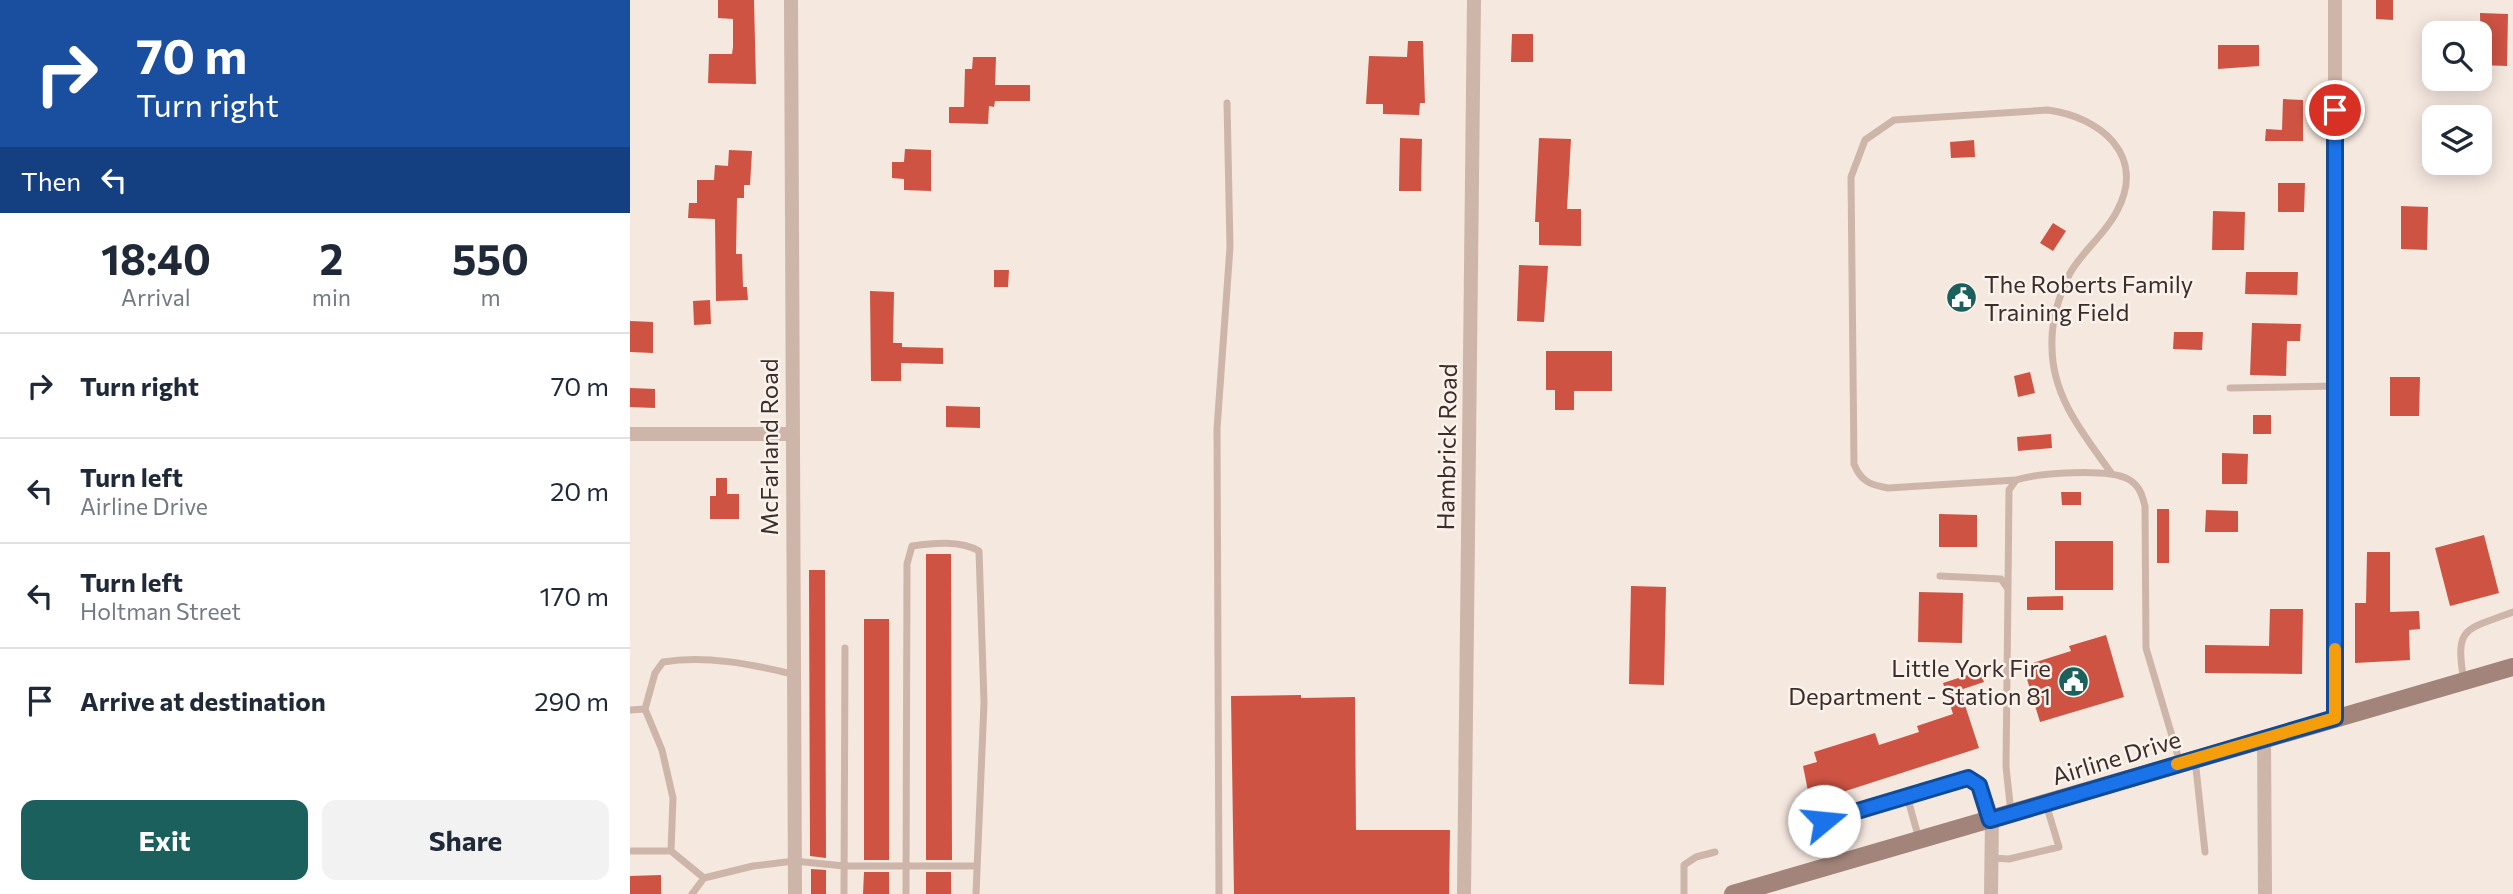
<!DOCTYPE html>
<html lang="en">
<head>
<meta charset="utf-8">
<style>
  body { margin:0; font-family:Commissioner,sans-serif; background:#f2f2f3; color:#1f2937; height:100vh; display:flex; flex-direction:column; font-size:26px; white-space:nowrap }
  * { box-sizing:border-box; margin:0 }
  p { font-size:23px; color:#747a83 }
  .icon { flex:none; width:38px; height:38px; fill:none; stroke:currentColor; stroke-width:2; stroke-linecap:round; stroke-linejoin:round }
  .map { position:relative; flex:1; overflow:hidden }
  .drawer { display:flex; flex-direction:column; background:#fff; width:630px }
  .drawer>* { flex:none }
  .guide { background:#1a4fa0; color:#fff; overflow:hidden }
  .fabs { position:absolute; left:1792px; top:21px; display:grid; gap:14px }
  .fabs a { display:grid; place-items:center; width:70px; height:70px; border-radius:14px; background:#fff; box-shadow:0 4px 18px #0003; font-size:35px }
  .pin { position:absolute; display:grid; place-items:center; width:60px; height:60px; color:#fff; margin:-30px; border:4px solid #fff; border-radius:50%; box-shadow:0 2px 7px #0007 }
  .me { position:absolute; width:77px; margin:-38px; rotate:73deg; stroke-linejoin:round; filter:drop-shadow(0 0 5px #0008) }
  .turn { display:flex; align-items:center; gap:24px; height:147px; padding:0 21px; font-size:32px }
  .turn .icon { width:91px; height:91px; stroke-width:2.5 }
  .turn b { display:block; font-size:49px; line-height:60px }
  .then { display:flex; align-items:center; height:66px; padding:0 21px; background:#0003; gap:14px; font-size:26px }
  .eta { display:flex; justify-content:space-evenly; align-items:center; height:119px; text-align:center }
  .eta b { font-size:42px; font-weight:700; line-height:49px }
  .cta { display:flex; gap:14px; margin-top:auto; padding:14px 21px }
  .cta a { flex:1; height:80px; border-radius:14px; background:#1b605c; color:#fff; font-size:28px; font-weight:700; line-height:80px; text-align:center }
  .cta a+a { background:#f2f2f3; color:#1f2937 }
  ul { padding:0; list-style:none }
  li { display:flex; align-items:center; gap:21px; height:105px; padding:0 21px; border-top:2px solid #e0e1e3 }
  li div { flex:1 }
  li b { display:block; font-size:26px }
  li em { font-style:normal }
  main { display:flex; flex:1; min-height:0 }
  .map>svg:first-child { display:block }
  .building { fill:#ce5343 }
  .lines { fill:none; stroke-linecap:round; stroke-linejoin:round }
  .service { stroke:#ceb5a9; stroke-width:7 }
  .minor { stroke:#ceb5a9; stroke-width:14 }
  .secondary { stroke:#a2847a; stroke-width:18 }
  .route-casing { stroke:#114b97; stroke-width:18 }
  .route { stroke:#1a73e8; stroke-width:12 }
  .slow { stroke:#f59e0b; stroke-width:12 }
  .labels { text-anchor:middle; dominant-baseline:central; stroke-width:5; stroke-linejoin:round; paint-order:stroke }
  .poi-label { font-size:24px; fill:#3b2d2a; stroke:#fbf2ec; text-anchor:start }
  .street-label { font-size:24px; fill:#3b2d2a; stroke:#fbf2ec }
</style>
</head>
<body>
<main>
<section class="drawer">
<div class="guide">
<div class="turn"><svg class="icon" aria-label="right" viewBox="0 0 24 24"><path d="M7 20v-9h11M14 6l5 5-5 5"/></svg><div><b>70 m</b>Turn right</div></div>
<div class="then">Then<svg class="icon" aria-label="left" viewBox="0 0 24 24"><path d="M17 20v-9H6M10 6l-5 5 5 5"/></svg></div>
</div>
<div class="eta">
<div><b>18:40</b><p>Arrival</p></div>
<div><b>2</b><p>min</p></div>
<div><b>550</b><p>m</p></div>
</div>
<ul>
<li><svg class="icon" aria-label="right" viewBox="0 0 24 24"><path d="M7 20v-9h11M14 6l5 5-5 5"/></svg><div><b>Turn right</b></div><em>70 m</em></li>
<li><svg class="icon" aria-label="left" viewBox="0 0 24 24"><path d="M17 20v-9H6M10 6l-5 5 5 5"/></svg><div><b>Turn left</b><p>Airline Drive</p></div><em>20 m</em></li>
<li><svg class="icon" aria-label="left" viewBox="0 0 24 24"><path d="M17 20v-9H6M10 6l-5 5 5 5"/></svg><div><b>Turn left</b><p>Holtman Street</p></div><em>170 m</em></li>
<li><svg class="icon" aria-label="arrive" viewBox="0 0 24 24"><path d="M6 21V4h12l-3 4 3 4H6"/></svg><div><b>Arrive at destination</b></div><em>290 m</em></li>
</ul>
<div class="cta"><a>Exit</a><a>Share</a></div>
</section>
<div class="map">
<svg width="1883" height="894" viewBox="0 0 1883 894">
  <rect width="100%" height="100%" fill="#f5e8df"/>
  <path class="building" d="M88,0h36l2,84 -48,-1 1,-29h23l1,-7v-28l-15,-1z
    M1746,0h17v20l-17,-1z
    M1850,13l28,1 -1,52 -26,-1z
    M882,34h21v28h-22z
    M778,41h15l2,62h-5l-1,12 -36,-1v-10h-17l3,-48 38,1z
    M1588,45h41v21l-41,3z
    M343,57h23l-1,28h35v16h-35l-1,6 -5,-1 -1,18 -39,-1v-16h15l1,-38h7z
    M1653,99l20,1v41h-38l1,-12 16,1z
    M770,138l22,1 -1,52h-22z
    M909,138l32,1 -4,70h14v37l-42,-1v-23h-4z
    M1344,140l1,17 -24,1 -1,-16z
    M275,149l26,1v41l-27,-1v-11l-12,-1v-16h12z
    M99,150l23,1 -2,34h-6v13h-7l-1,56h6l1,33h4l1,13 -32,1 -1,-82 -27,-1 1,-15h8v-23h17l1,-15 13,1z
    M1648,183h27l-1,29h-26z
    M1771,206l27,1 -1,43 -26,-1z
    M1583,211l32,1 -1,38h-32z
    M1423,223l13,8 -13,20 -13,-8z
    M889,265l29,1 -4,56 -27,-1z
    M364,270h15l-1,17h-14z
    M1616,272h52l-1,23 -52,-1z
    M240,291l24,1 -1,51h9v4l41,1v16l-42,-1v18h-30z
    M80,300l1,24 -17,1 -1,-24z
    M0,321l23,1v31l-23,-1z
    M1622,323l49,1 -1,17h-13l-1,35 -36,-1z
    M1544,332h29l-1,18 -29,-1z
    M916,351h66v40h-38v19h-19v-20h-9z
    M1400,372l5,21 -17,4 -4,-21z
    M1760,377h30l-1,39h-29z
    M0,388l25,1v19l-25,-1z
    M316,406l34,1v21l-34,-1z
    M1623,415h18v19h-18z
    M1421,434l1,14 -34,3 -1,-14z
    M1592,453l26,1 -1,30h-25z
    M86,478h11v16h12v25h-29v-23h6z
    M1431,492h20v13h-19z
    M1527,509h12v54h-12z
    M1576,510l32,1v21h-33z
    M1309,514l38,1v32h-38z
    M1854,535l15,58 -49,13 -15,-58z
    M1425,541h58v49h-58z
    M1737,552h23v60l29,-1 1,18 -11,1 1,30 -55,3v-60h11z
    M296,554h25l1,306h-26z
    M179,570h16l1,288 -16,-2z
    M1001,586l35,1 -2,98 -35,-1z
    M1289,592l44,1 -1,50 -44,-1z
    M1433,596v14h-36v-13z
    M1640,609h33l-1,65 -97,-1v-28l64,1z
    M234,619h25v241h-25z
    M1476,635l18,62 -84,25 -17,-56 48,-15 -2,-5z
    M1350,671l4,11 -24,8 19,58 -152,49 -2,-6 -16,5 -6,-30 14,-4 -3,-10 61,-19 4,12 40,-13 -2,-6 36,-12 -10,-31z
    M671,695v3l54,-1 1,133h94l-1,64h-215l-3,-198z
    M181,869l15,1v24h-15z
    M234,872h25v22h-26z
    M296,872h25v22h-25z
    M31,875v19h-31v-18z"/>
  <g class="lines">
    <path class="service" d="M1600,388l104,-2
      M1386,480l-128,8c-17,-3 -27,-6 -34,-24l-3,-287 14,-37 29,-20 154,-10c52,7 99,45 69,101 -12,24 -36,41 -48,64 -10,21 -18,48 -17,72 0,50 32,88 60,127
      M1310,576l61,3 7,10 -2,178 5,46
      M1378,589l1,-99 7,-10c22,-7 91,-12 112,-1 11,6 14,15 17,27l1,142 34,115
      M1834,681c-10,-56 2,-51 49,-69
      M0,710l15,-1
      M1565,759l10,93
      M1277,796l12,43
      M1194,821l144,-43 11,7 11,34
      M0,851h41
      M1362,858l17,1 50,-12 -13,-43
      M74,878l-33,-27 2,-53 -11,-48 -17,-41 10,-36 8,-11c42,-7 88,2 129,12
      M62,894l12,-16 49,-12 41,-5 50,5h133
      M214,894l1,-246
      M276,894l1,-330 5,-18c21,-3 48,-6 67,5l5,152 -8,191
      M589,894l-2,-465 13,-182 -3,-144
      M1054,894v-29l12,-8 19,-5"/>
    <path class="minor" d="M161,0l4,894
      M1705,0v718
      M0,434h160
      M1634,738l1,156
      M834,894l10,-894
      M1361,894l1,-75"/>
    <path class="secondary" d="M1103,894l780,-227"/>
  </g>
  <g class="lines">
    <defs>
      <path id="route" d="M1194,821l144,-43 11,7 11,35 345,-102v-608"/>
    </defs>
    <use href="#route" class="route-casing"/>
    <use href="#route" class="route"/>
    <path class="slow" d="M1547,764l158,-46v-69"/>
  </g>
  <defs>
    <symbol id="civic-disc" viewBox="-11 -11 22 22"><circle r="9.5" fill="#1b605c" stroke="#fbf2ec"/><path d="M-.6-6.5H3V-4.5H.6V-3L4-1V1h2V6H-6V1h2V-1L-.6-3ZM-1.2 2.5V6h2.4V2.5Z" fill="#fff"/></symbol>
  </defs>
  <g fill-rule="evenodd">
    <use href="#civic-disc" x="1314" y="280" width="35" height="35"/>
    <use href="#civic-disc" x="1426" y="664" width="35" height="35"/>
  </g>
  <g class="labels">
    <g class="poi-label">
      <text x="1354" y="283">The Roberts Family<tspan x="1354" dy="28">Training Field</tspan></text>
      <text x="1421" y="667" text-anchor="end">Little York Fire<tspan x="1421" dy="28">Department - Station 81</tspan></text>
    </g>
    <g class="street-label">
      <text transform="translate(138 447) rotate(-90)">McFarland Road</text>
      <text transform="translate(816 447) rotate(-89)">Hambrick Road</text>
      <text transform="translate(1486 757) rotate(-17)">Airline Drive</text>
    </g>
  </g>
</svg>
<div class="fabs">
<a><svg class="icon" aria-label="search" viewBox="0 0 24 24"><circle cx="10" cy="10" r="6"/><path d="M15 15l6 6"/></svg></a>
<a><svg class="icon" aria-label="layers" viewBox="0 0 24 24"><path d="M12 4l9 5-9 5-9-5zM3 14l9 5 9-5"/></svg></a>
</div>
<div class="pin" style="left:1705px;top:110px;background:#d93025"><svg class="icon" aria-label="arrive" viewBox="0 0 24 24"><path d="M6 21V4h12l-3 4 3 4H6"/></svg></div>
<svg class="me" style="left:1194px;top:821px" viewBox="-20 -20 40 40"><circle r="19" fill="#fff"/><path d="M0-13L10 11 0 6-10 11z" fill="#1a73e8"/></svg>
</div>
</main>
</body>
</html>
